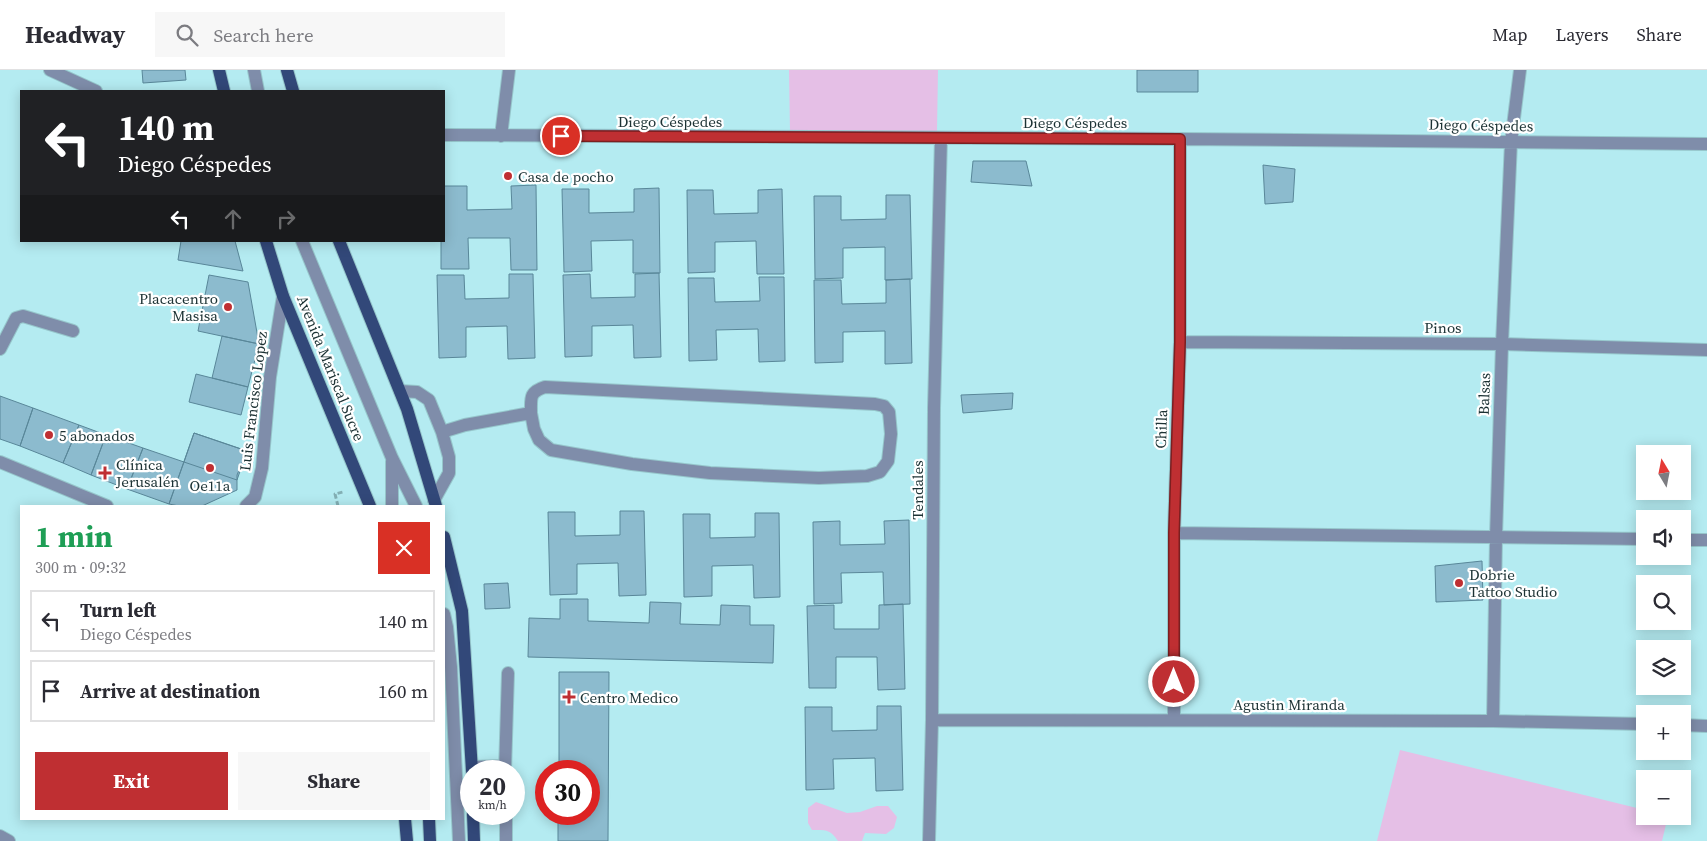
<!DOCTYPE html>
<html lang="en">
<head>
<meta charset="utf-8">
<style>
  body { margin:0; font-family:"Source Serif 4",serif; background:#f7f7f7; color:#2b2b33; height:100vh; display:flex; flex-direction:column; font-size:19px; white-space:nowrap }
  * { box-sizing:border-box; margin:0 }
  p { font-size:16px; color:#7c7c81 }
  .icon { flex:none; width:28px; height:28px; fill:none; stroke:currentColor; stroke-width:2; stroke-linecap:round; stroke-linejoin:round }
  .map { position:relative; flex:1; overflow:hidden }
  .drawer { position:absolute; left:20px; top:435px; width:425px; height:315px; display:flex; flex-direction:column; background:#fff; border-radius:0px; box-shadow:0 2px 12px #0003 }
  .drawer>* { flex:none }
  .hud { position:absolute; left:20px; top:20px; width:425px; height:152px; border-radius:0px; box-shadow:0 2px 12px #0003; background:#202124; color:#fff; overflow:hidden }
  .needle { width:32px; rotate:350deg }
  .buttons { position:absolute; left:1636px; top:375px; display:grid; gap:10px }
  .buttons a { display:grid; place-items:center; width:55px; height:55px; border-radius:0px; background:#fff; box-shadow:0 2px 12px #0003; font-size:25px }
  .speed { position:absolute; left:460px; top:690px; display:flex; gap:10px; font-size:25px; font-weight:700; text-align:center }
  .speed>* { display:grid; place-content:center; width:65px; height:65px; border-radius:50%; background:#fff; box-shadow:0 2px 12px #0003; line-height:1 }
  .speed small { font-size:12px; font-weight:400 }
  .speed .limit { border:8px solid #d22; background:#fff; color:#111 }
  .pin { position:absolute; display:grid; place-items:center; width:42px; height:42px; color:#fff; margin:-21px; border:2px solid #fff; border-radius:50%; box-shadow:0 1px 5px #0007 }
  .me { position:absolute; width:55px; margin:-28px; rotate:0deg; stroke-linejoin:round; filter:drop-shadow(0 0 4px #0008) }
  .turn { display:flex; align-items:center; gap:18px; height:105px; padding:0 15px; font-size:22px }
  .turn .icon { width:65px; height:65px; stroke-width:2.5 }
  .turn b { display:block; font-size:35px; line-height:42px }
  .lanes { display:flex; align-items:center; height:48px; padding:0 15px; background:#0003; justify-content:center; gap:25px; direction:ltr }
  .lanes .off { opacity:.35 }
  .round { display:grid; place-items:center; flex:none; width:52px; height:52px; border-radius:0px; background:#f7f7f7 }
  .headline { display:flex; align-items:center; justify-content:space-between; height:85px; padding:0 15px }
  h1 { font-size:30px; font-weight:700; line-height:38px; color:#1e9e55 }
  .button { display:flex; gap:10px; margin-top:auto; padding:10px 15px }
  .button a { flex:1; height:58px; border-radius:0px; background:#bf2f32; color:#fff; font-size:20px; font-weight:700; line-height:58px; text-align:center }
  .button a+a { background:#f7f7f7; color:#2b2b33 }
  ul { padding:0; list-style:none }
  li { display:flex; align-items:center; gap:15px; height:62px; margin:0 10px 8px; padding:0 5px; border:2px solid #e1e1e2; border-radius:0px }
  li div { flex:1 }
  li b { display:block; font-size:19px }
  li em { font-style:normal }
  header { display:flex; align-items:center; gap:30px; box-sizing:border-box; height:70px; padding:0 25px; background:#fff; border-bottom:1px solid #e1e1e2 }
  header strong { font-size:24px }
  nav { display:flex; gap:28px; margin-inline-start:auto; font-size:18px }
  .search { width:350px; height:45px; background:#f7f7f7; display:flex; align-items:center; gap:12px; box-sizing:border-box; padding:0 18px; border-radius:0px; color:#7c7c81; font-size:19px }
  .map>svg:first-child { display:block }
  .green { fill:#e5bfe6 }
  .building { fill:#8cbbce; stroke:#598799 }
  .lines { fill:none; stroke-linecap:round; stroke-linejoin:round }
  .minor-casing { stroke:#96c6cb; stroke-width:14 }
  .major-casing { stroke:#96c6cb; stroke-width:14 }
  .path { stroke:#83afb4; stroke-width:3; stroke-dasharray:5 2.5; stroke-linecap:butt }
  .minor { stroke:#7f8daa; stroke-width:12 }
  .major { stroke:#324879; stroke-width:12 }
  .route-casing { stroke:#7c1f20; stroke-width:12 }
  .route { stroke:#bf2f32; stroke-width:9 }
  .poi-dot { fill:#bf2f32; stroke:#fff; stroke-width:2 }
  .labels { text-anchor:middle; dominant-baseline:central; stroke-width:4.5; stroke-linejoin:round; paint-order:stroke }
  .street-label { font-size:15px; fill:#1c3234; stroke:#fff }
  .poi-label { font-size:15px; fill:#1c3234; stroke:#fff; text-anchor:start }
</style>
</head>
<body>
<header>
<strong>Headway</strong>
<div class="search"><svg class="icon" aria-label="search" viewBox="0 0 24 24"><circle cx="10" cy="10" r="6"/><path d="M15 15l6 6"/></svg>Search here</div>
<nav><a>Map</a><a>Layers</a><a>Share</a></nav>
</header>
<div class="map">
<svg width="1707" height="771" viewBox="0 0 1707 771">
  <rect width="100%" height="100%" fill="#b4ebf1"/>
  <path class="green" d="M789,0h149l-1,61 -147,1z
    M1400,680l245,60v6h23l-6,25h-285z
    M816,732l31,11 13,-1 17,-6h11l9,11 -3,11 -8,6 -21,-1 -3,8h-24c-8,-12 -12,-11 -26,-11l-4,-7v-15z"/>
  <path class="building" d="M142,0h43l1,10 -43,3z
    M1137,0h61v22h-61z
    M973,91h53l6,25 -61,-4z
    M1263,95l32,4 -2,33 -28,2z
    M536,115l1,85h-26l-1,-32h-42l1,31h-28v-28h3v-55h23v24l45,-1 -1,-23z
    M659,118l1,85h-27v-33l-42,1 1,30 -28,1 -2,-83h27v24l45,-1v-23z
    M782,119l2,85h-27l-1,-33 -41,1v30l-27,1 -1,-83h26l1,24 44,-1v-23z
    M886,125h24l2,84 -27,1v-33l-42,1v30l-28,1 -1,-83h27v24l45,-1z
    M181,171h54l8,30 -65,-11z
    M659,203l2,84 -27,1 -1,-33 -41,1v30l-27,1 -2,-82 27,-1 1,24 44,-1v-23z
    M509,204h24l2,84 -27,1 -1,-33 -41,1v30l-27,1 -2,-83h27l1,24 44,-1z
    M209,205l39,7 11,62 -61,-13z
    M759,207h25l1,84 -26,1 -1,-33 -42,1 1,30 -28,1 -1,-83h26l1,24 45,-1z
    M910,209l2,84 -27,1v-33l-42,1v30l-28,1 -1,-83h27l1,24 44,-1v-23z
    M222,266l37,8 -11,43 -36,-9z
    M196,304l52,13 -7,28 -52,-13z
    M1013,323l-1,16 -49,4 -2,-18z
    M0,326l33,12 -13,38 -20,-7z
    M33,338l46,17 -16,38 -43,-17z
    M79,355l27,10 -15,40 -28,-12z
    M194,363l53,18 -10,29 -53,-18z
    M194,363l53,18 -10,24v15l-35,16h-23l-10,-2z
    M106,365l37,13 -16,41 -36,-14z
    M143,378l41,14 -15,42 -42,-15z
    M620,441h24l2,84 -27,1 -1,-33 -41,1v30l-27,1 -2,-83h27v24l45,-1z
    M755,443h24l1,84 -26,1 -1,-33 -41,1v30l-28,1 -1,-83h27v24l45,-1z
    M909,450l1,84 -26,1 -1,-33 -42,1 1,30 -28,1 -1,-82 27,-1v24l45,-1 -1,-23z
    M1482,491l1,39 -47,2 -1,-36z
    M508,513l2,25 -25,1 -1,-25z
    M560,529h28v22l61,2 1,-21 31,1 -1,21 40,1 1,-20 29,1v19h24l-1,38 -245,-6 1,-39 31,1z
    M903,534l2,85 -27,1 -1,-33h-41v31h-27l-2,-82 27,-1v24h45v-24z
    M559,602h50l-1,169h-50v-27h31v-43h-30z
    M877,636h24l2,84 -27,1 -1,-33 -42,1 1,30 -28,1 -1,-83h27v24l45,-1z"/>
  <g class="lines">
    <defs>
      <path id="minor" d="M50,0l46,21
        M254,0l4,21
        M444,65l736,4 527,5
        M501,66l8,-66
        M302,171l90,217 24,48
        M1180,272l322,2 205,6
        M0,279l16,-31 7,-2 50,15
        M400,321l17,1 12,8 13,32 7,25v16l-15,27
        M442,362l23,-7 66,-12c0,-15 -2,-21 14,-26l330,17 9,2 5,6 2,22 -3,27 -8,11 -13,4 -48,2 -109,-5 -78,-9 -81,-14 -12,-10 -5,-11 -3,-16
        M392,391v45
        M0,392l107,44
        M246,436l9,-9 7,-29 8,-91 13,-81
        M1174,463l471,6
        M1682,470h25
        M444,544l3,13 4,40 8,174
        M932,650l561,1 152,3
        M1174,650v-187l6,-191v-203
        M1493,651l3,-184 6,-193 9,-202 9,-72
        M1682,655l25,1
        M472,697l33,-1
        M505,701l3,-98
        M506,744v27
        M0,766l9,5
        M929,771l3,-121 2,-312 7,-270"/>
      <path id="major" d="M219,0l5,21
        M287,0l6,21
        M266,171l17,55 87,210
        M339,171l68,168 29,97
        M444,467l18,74 10,160
        M473,744l1,27
        M405,749l2,22
        M429,749l1,22"/>
    </defs>
    <use href="#minor" class="minor-casing"/>
    <use href="#major" class="major-casing"/>
    <path class="path" d="M338,436l-3,-12 8,-2"/>
    <use href="#minor" class="minor"/>
    <use href="#major" class="major"/>
  </g>
  <g class="lines">
    <defs>
      <path id="route" d="M561,66l619,3v203l-6,191v149"/>
    </defs>
    <use href="#route" class="route-casing"/>
    <use href="#route" class="route"/>
  </g>
  <g class="poi-dot">
    <circle cx="508" cy="106" r="5"/>
    <circle cx="228" cy="237" r="5"/>
    <circle cx="49" cy="365" r="5"/>
    <circle cx="210" cy="398" r="5"/>
    <path d="M102.5 395.5h5v5h5v5h-5v5h-5v-5h-5v-5h5z"/>
    <circle cx="1459" cy="513" r="5"/>
    <path d="M566.5 619.5h5v5h5v5h-5v5h-5v-5h-5v-5h5z"/>
  </g>
  <g class="labels">
    <g class="street-label">
      <text x="670" y="51">Diego Céspedes</text>
      <text x="1075" y="52">Diego Céspedes</text>
      <text transform="translate(1481 55) rotate(1)">Diego Céspedes</text>
      <text x="1443" y="257">Pinos</text>
      <text transform="translate(331 298) rotate(68)">Avenida Mariscal Sucre</text>
      <text transform="translate(1484 324) rotate(-88)">Balsas</text>
      <text transform="translate(253 331) rotate(-83)">Luis Francisco Lopez</text>
      <text transform="translate(1161 359) rotate(-88)">Chilla</text>
      <text transform="translate(917 420) rotate(-90)">Tendales</text>
      <text x="1289" y="634">Agustin Miranda</text>
    </g>
    <g class="poi-label">
      <text x="518" y="106">Casa de pocho</text>
      <text x="218" y="228" text-anchor="end">Placacentro<tspan x="218" dy="17">Masisa</tspan></text>
      <text x="59" y="365">5 abonados</text>
      <text x="116" y="394">Clínica<tspan x="116" dy="17">Jerusalén</tspan></text>
      <text x="210" y="415" text-anchor="middle">Oe11a</text>
      <text x="1469" y="504">Dobrie<tspan x="1469" dy="17">Tattoo Studio</tspan></text>
      <text x="580" y="627">Centro Medico</text>
    </g>
  </g>
</svg>
<div class="buttons">
<a><svg class="needle" viewBox="-14 -14 28 28"><path d="M0-13l5 13h-10z" fill="#e53935"/><path d="M0 13l5-13h-10z" fill="#7c7c81"/></svg></a>
<a><svg class="icon" aria-label="sound" viewBox="0 0 24 24"><path d="M4 9h4l5-4v14l-5-4H4zM17 9q2 3 0 6"/></svg></a>
<a><svg class="icon" aria-label="search" viewBox="0 0 24 24"><circle cx="10" cy="10" r="6"/><path d="M15 15l6 6"/></svg></a>
<a><svg class="icon" aria-label="layers" viewBox="0 0 24 24"><path d="M12 4l9 5-9 5-9-5zM3 14l9 5 9-5"/></svg></a>
<a>+</a>
<a>−</a>
</div>
<div class="speed"><div>20<small>km/h</small></div><div class="limit">30</div></div>
<div class="pin" style="left:561px;top:66px;background:#d93025"><svg class="icon" aria-label="arrive" viewBox="0 0 24 24"><path d="M6 21V4h12l-3 4 3 4H6"/></svg></div>
<svg class="me" style="left:1174px;top:612px" viewBox="-20 -20 40 40"><circle r="17" fill="#bf2f32" stroke="#fff" stroke-width="3"/><path d="M0-11L8 9 0 5-8 9z" fill="#fff"/></svg>
<div class="hud">
<div class="turn"><svg class="icon" aria-label="left" viewBox="0 0 24 24"><path d="M17 20v-9H6M10 6l-5 5 5 5"/></svg><div><b>140 m</b>Diego Céspedes</div></div>
<div class="lanes"><svg class="icon" aria-label="left" viewBox="0 0 24 24"><path d="M17 20v-9H6M10 6l-5 5 5 5"/></svg><svg class="icon off" aria-label="ahead" viewBox="0 0 24 24"><path d="M12 20V5M6 11l6-6 6 6"/></svg><svg class="icon off" aria-label="right" viewBox="0 0 24 24"><path d="M7 20v-9h11M14 6l5 5-5 5"/></svg></div>
</div>
<section class="drawer">
<div class="headline"><div><h1>1 min</h1><p>300 m · 09:32</p></div><a class="round" style="background:#d93025;color:#fff"><svg class="icon" aria-label="close" viewBox="0 0 24 24"><path d="M6 6l12 12M18 6L6 18"/></svg></a></div>
<ul>
<li><svg class="icon" aria-label="left" viewBox="0 0 24 24"><path d="M17 20v-9H6M10 6l-5 5 5 5"/></svg><div><b>Turn left</b><p>Diego Céspedes</p></div><em>140 m</em></li>
<li><svg class="icon" aria-label="arrive" viewBox="0 0 24 24"><path d="M6 21V4h12l-3 4 3 4H6"/></svg><div><b>Arrive at destination</b></div><em>160 m</em></li>
</ul>
<div class="button"><a>Exit</a><a>Share</a></div>
</section>
</div>
</body>
</html>
